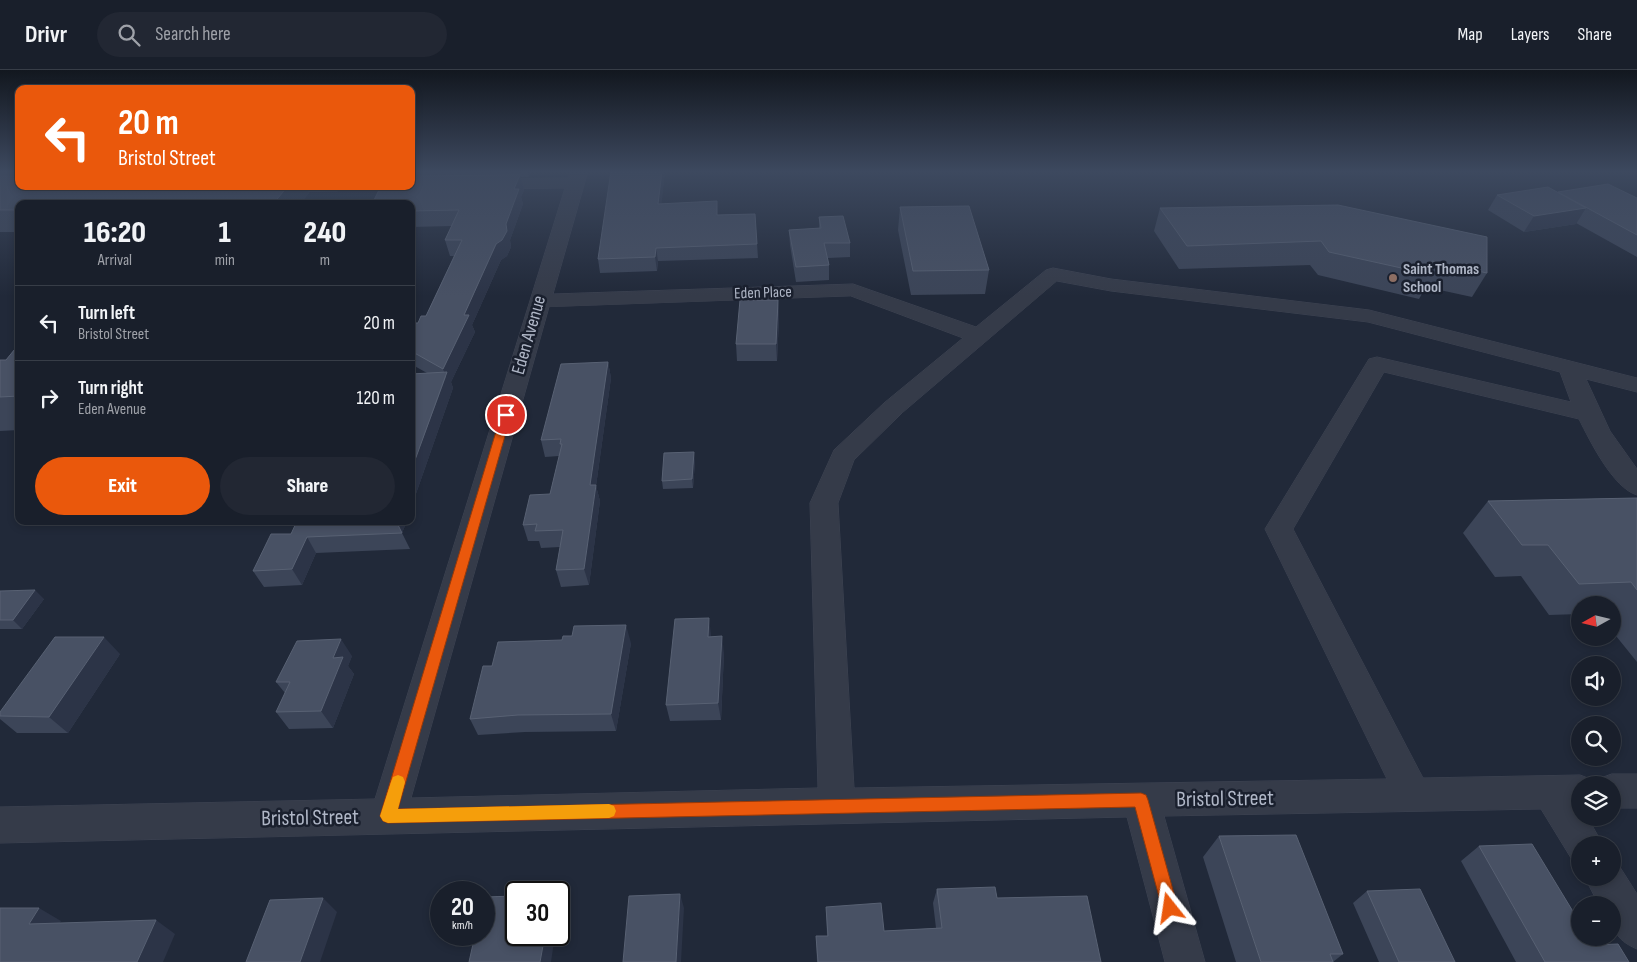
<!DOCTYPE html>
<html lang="en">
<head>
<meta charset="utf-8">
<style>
  body { margin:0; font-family:"Sofia Sans Condensed",sans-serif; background:#222733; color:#f1f3f6; height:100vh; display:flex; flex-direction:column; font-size:19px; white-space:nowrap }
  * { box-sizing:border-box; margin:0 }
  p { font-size:16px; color:#9fa2a9 }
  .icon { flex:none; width:28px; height:28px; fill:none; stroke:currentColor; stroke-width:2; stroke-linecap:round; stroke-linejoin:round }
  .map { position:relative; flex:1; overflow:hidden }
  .sheet { position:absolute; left:15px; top:130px; width:400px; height:325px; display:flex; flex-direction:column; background:#191f2b; border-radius:10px; box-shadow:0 2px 8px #0003,0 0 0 1px #373d47 }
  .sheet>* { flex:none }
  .hud { position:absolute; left:15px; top:15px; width:400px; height:105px; border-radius:10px; box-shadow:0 2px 8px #0003,0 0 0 1px #373d47; background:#ea580c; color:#fff; overflow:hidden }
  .needle { width:32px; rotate:262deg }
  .controls { position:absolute; left:1571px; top:526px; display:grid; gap:10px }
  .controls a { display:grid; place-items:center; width:50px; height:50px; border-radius:50%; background:#191f2b; box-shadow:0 2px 8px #0003,0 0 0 1px #373d47; font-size:25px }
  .speed { position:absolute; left:430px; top:811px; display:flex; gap:10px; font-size:25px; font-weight:700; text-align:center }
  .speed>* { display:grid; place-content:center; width:65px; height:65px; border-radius:50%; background:#191f2b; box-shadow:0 2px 8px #0003,0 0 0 1px #373d47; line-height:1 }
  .speed small { font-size:12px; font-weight:400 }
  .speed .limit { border:2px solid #111; border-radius:8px; background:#fff; color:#111 }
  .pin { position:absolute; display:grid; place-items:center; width:42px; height:42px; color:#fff; margin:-21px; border:2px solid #fff; border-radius:50%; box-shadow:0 1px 5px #0007 }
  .me { position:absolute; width:55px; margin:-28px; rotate:345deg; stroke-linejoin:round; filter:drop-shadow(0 0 4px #0008) }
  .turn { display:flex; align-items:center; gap:18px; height:105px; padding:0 20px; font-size:22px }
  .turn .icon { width:65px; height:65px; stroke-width:2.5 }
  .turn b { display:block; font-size:35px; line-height:42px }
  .eta { display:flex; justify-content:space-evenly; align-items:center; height:85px; text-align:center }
  .eta b { font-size:30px; font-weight:800; line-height:35px }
  .cta { display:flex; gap:10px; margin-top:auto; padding:10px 20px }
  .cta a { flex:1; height:58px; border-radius:30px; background:#ea580c; color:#fff; font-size:20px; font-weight:800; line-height:58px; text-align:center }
  .cta a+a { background:#222733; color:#f1f3f6 }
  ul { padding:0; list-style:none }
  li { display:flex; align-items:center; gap:15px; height:75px; padding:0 20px; border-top:1px solid #373d47 }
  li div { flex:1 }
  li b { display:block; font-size:19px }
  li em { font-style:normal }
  header { display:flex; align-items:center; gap:30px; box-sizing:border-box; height:70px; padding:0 25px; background:#191f2b; border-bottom:1px solid #373d47 }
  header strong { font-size:24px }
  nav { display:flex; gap:28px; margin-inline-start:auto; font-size:18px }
  .search { width:350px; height:45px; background:#222733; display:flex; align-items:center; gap:12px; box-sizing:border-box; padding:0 18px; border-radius:28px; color:#9fa2a9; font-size:19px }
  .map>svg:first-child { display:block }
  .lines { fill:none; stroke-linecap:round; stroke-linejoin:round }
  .minor-casing { stroke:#3e4453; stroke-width:1 }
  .minor { fill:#353b49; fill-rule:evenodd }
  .wall { fill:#3c4558 }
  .shaded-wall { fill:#2c3447 }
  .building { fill:#485164; stroke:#586173 }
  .route { fill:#ea580c; stroke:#983908 }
  .slow { fill:#f59e0b }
  .education-dot { fill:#8d6e63; stroke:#1a202e; stroke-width:2 }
  .labels { text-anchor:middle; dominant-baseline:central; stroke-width:5; stroke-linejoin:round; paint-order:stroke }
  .far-poi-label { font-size:16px; font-weight:bold; fill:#afb6c6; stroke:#1a202e; text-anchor:start }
  .far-street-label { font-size:16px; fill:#afb6c6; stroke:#1a202e }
  .street-label { font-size:19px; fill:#afb6c6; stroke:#1a202e }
  .near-street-label { font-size:22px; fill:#afb6c6; stroke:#1a202e }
</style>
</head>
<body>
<header>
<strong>Drivr</strong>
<div class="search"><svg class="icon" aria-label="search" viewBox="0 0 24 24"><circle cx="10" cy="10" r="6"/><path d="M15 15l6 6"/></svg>Search here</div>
<nav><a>Map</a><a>Layers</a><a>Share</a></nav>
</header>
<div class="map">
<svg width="1637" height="892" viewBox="0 0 1637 892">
  <rect width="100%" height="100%" fill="#212939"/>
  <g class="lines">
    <defs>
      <path id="minor" d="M571,101h17l-35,123 300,-10 123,43 70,-57 7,-2 58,11 258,31 268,68v14l-51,-13 24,52 27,38v26c-24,-7 -47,-54 -58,-76l-195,-47 -91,157 130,249 157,-3 13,5 2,5h-15v33h8l15,27h-23v17l-9,-4 -30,-49 -377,7 41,146h-40l-38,-145 -1127,26v-36l375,-8 190,-611 -154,2 -8,-4h8v-6l157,-2zM1057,211l54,10 257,31 192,50 11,30 -194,-45 -8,2 -104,170 122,250 -533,9 -16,-285 16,-43 48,-47zM851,226l112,42 -79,65 -50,47 -24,53 8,285 -407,10 138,-491z
        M345,116l-3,4 -6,1 -67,1 -6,-1 -3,-4z
        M1612,704h25v34h-25v-23h-15l2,-6z
        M1612,792l6,2 19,30v55c-23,-10 -25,-20 -25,-44h-13l-14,-27h27z"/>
    </defs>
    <use href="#minor" class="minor-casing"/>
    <use href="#minor" class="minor"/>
  </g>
  <path class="wall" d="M0,101h19v15h287l3,7 -9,11h-281v28h-19z
    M411,101h121l-3,6h-9l4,13 -3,7 2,7 -13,36 1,7 -4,9 -6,4 -29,65 3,7 -24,50 2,6 -42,120v-134l16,-1 -16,-9v-41h7l8,-7 28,-60h-4l-5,-16 7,-14 -41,1z
    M665,101l-4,33 57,11 37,-1 3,44 -100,3 -1,10 -57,2 -2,-14z
    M1557,122l80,6v59l-61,-34v1l-52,8 -36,-22 9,-15z
    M1338,135l149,68 -15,24 -46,-10 -7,12 -101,-24 -8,-10 -131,4 -25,-38 6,-23z
    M900,137l89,63 -4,24 -74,1 -13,-65z
    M819,147l31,26v14l-22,1 1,7v15l-33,2 -6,-37 -1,-15 30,-2z
    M778,230l1,17 -2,44h-40l-1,-17z
    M19,274v86l-19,1v-71h6z
    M608,292l3,16 -15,108 4,15 -11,84 -28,2 -5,-17 4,-23 -19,1 -2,-7h-11l-5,-16 27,-31 9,-38 -14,1 -4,-17z
    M695,391l-2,27 -30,1 -1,-8z
    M1637,428v164l-25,-31v-26h-32v9l-31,1 -28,-39 -26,1 -32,-44 25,-32z
    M297,451h110l-5,12 8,16 -94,4 -14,32 -38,2 -11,-16 38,-37z
    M0,521l44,8 -22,30h-22z
    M711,565v2l13,16 -3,67 -51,1 -4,-16z
    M631,573l-15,88 -91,1 -47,3 -8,-16 22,-53z
    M120,584l-52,79h-51l-17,-14v-7z
    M352,586l-4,10 6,8 -21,54 -44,1 -13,-17 9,-19 -9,-11z
    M1219,766l124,118 -10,8h-97l-33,-105z
    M1479,776l114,99 36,17h-113l-55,-101z
    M937,819l60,9 104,64h-284l-1,-26h11l-1,-29 58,24 52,-3 -3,-25z
    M1367,821l88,71h-76l-26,-59z"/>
  <path class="shaded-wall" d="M528,101h4l-3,6z
    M662,101h3l-5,46 -2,-13z
    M520,105l4,15 -3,7 2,7 -13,36 1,7 -4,9 -6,4 -29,65 3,7 -24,50 2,6 -42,120v-37l35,-94 -3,-8 21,-54 42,-91 8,-35z
    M288,116h18l3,7 -9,11h-27z
    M1586,138l-10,16 -52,8 10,-16z
    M656,178l2,13 -1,10 -2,-14z
    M778,230l1,17 -2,44 -1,-17z
    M608,292l3,16 -15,108 4,15 -11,84 -5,-16 6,-84z
    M694,382l1,9 -2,27 -1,-9z
    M396,451h11l-5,12 8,16z
    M307,467l9,16 -14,32 -10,-16z
    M35,520l9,9 -22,30 -9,-9z
    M709,548l2,17 -1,19 -2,-17z
    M626,555l5,18 -15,88 -5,-17z
    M722,566l2,17 -3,67 -3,-17z
    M104,567l16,17 -52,79 -19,-16z
    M341,569l11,17 -4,10 6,8 -21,54 -12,-17 12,-53z
    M680,824l4,14 -3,54h-5z
    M323,828l14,14 -17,50h-20z
    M39,838l22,13 -9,16 -23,-13z
    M156,850l19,14 -12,28h-26z
    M545,865h10l-4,27h-11z"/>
  <path class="building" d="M611,101h51l-4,33 59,-3v14l38,-1 2,30 -101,4 -1,9 -57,2z
    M520,105l-6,14h5l-13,35 1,7 -5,9 -6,4 -32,71h5l-26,54 -32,-18v-28h7l3,-7h5l36,-76h-17l14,-30 -48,1v-7h-39l9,-18h30v-10z
    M0,106h19v10h269l-15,18 -228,-1 -1,1h-25v6h-19z
    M1608,114l29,14v37l-79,-43z
    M1548,117l38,21 -52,8 -37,-21z
    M1338,135l149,32v36l-55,-12 1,14 -104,-23 -8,-11 -134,5 -27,-38z
    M969,136l20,64 -76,1 -13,-64z
    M843,146l7,27h-26l5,22 -33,2 -7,-37 32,-2 -2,-11z
    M740,230h38l-2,44h-40z
    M19,274v52l-19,1v-37h6z
    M608,292l-18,123h6l-12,84 -28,1 7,-40 -28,1 2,-7 -14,1 7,-30 20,-1 12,-50h-2l1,-5 -20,1 20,-76z
    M447,302l-36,99v-97z
    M694,382l-2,27 -30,2 2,-28z
    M1637,428v92l-6,-8 -52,2 -31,-39h-26l-34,-44z
    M297,451h99l6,12 -95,4 -15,32 -39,2 18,-37h20z
    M35,520l-22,30h-13v-29z
    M709,548l-1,19 14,-1 -4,67 -52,2 9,-86z
    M626,555l-15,89 -93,1 -48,4 13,-53h9l6,-24 64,-2 1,-4h9l2,-10z
    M55,567h49l-55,80 -49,-1v-4z
    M341,569l-8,19 10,-1 -22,54 -45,1 14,-30h-14l21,-41z
    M1296,765l47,119h-13l3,8h-72l-42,-126z
    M1532,774l48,79v15h9l4,7 25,-1 11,18h-84l-66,-116z
    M995,817l2,11 90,-2 14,66h-283l-2,-26h12l-2,-29 55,-4 3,28 58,-3 -5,-39z
    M1420,819l35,73h-56l-32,-71z
    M680,824l-4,68h-53l6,-66z
    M516,826v39h29l-5,27h-71l6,-27h9v-38z
    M323,828l-23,64h-54l24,-62z
    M0,838h39l-10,16 127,-4 -19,42h-137z"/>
  <linearGradient id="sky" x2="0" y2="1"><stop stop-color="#12171f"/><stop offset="0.45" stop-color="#3d495f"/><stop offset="1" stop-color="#3d495f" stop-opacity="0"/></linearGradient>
  <rect width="1637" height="226" fill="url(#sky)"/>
  <path class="route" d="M506,342l5,3 -113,394 743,-16 5,2 2,5 30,108 -2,6 -6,2 -6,-2 -2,-6 -27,-101 -747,16 -5,-2 -3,-5 121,-401z"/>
  <path class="slow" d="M398,705l5,2 2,5 -7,27 211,-5 5,2 2,5 -2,5 -5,2 -221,5 -5,-2 -3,-5 11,-34 2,-5z"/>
  <circle class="education-dot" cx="1393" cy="208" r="5"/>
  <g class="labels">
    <g class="far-poi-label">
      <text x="1403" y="199">Saint Thomas<tspan x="1403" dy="18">School</tspan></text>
    </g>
    <g class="far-street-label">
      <text transform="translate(763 223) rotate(-2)">Eden Place</text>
    </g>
    <g class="street-label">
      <text transform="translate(529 265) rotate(-74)">Eden Avenue</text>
    </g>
    <g class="near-street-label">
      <text transform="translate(1225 729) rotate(-1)">Bristol Street</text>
      <text transform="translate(310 748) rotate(-1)">Bristol Street</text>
    </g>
  </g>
</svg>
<div class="controls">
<a><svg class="needle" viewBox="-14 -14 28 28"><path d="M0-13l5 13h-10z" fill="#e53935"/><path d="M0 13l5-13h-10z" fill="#9fa2a9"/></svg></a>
<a><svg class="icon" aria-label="sound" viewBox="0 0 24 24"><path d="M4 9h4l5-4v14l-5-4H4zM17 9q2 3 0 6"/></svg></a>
<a><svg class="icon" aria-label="search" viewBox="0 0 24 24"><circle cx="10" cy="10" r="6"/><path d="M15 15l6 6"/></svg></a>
<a><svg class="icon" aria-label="layers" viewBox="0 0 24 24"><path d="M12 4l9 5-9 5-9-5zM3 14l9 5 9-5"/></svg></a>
<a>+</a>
<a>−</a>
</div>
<div class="speed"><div>20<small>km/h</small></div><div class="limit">30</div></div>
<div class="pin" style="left:506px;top:345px;background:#d93025"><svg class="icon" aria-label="arrive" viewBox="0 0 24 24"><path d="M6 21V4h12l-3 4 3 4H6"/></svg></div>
<svg class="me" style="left:1170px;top:838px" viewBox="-20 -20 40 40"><path d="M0-17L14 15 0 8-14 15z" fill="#ea580c" stroke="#fff" stroke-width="4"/></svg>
<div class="hud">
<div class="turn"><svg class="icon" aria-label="left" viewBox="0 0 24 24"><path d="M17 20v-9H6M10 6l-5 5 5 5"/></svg><div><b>20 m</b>Bristol Street</div></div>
</div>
<section class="sheet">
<div class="eta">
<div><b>16:20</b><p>Arrival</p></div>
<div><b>1</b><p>min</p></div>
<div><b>240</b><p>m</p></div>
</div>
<ul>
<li><svg class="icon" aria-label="left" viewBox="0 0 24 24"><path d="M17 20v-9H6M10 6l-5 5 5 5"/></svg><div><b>Turn left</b><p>Bristol Street</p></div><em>20 m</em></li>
<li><svg class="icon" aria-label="right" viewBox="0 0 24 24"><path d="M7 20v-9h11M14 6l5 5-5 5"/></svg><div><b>Turn right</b><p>Eden Avenue</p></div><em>120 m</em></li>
</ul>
<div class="cta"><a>Exit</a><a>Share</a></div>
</section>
</div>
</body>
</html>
